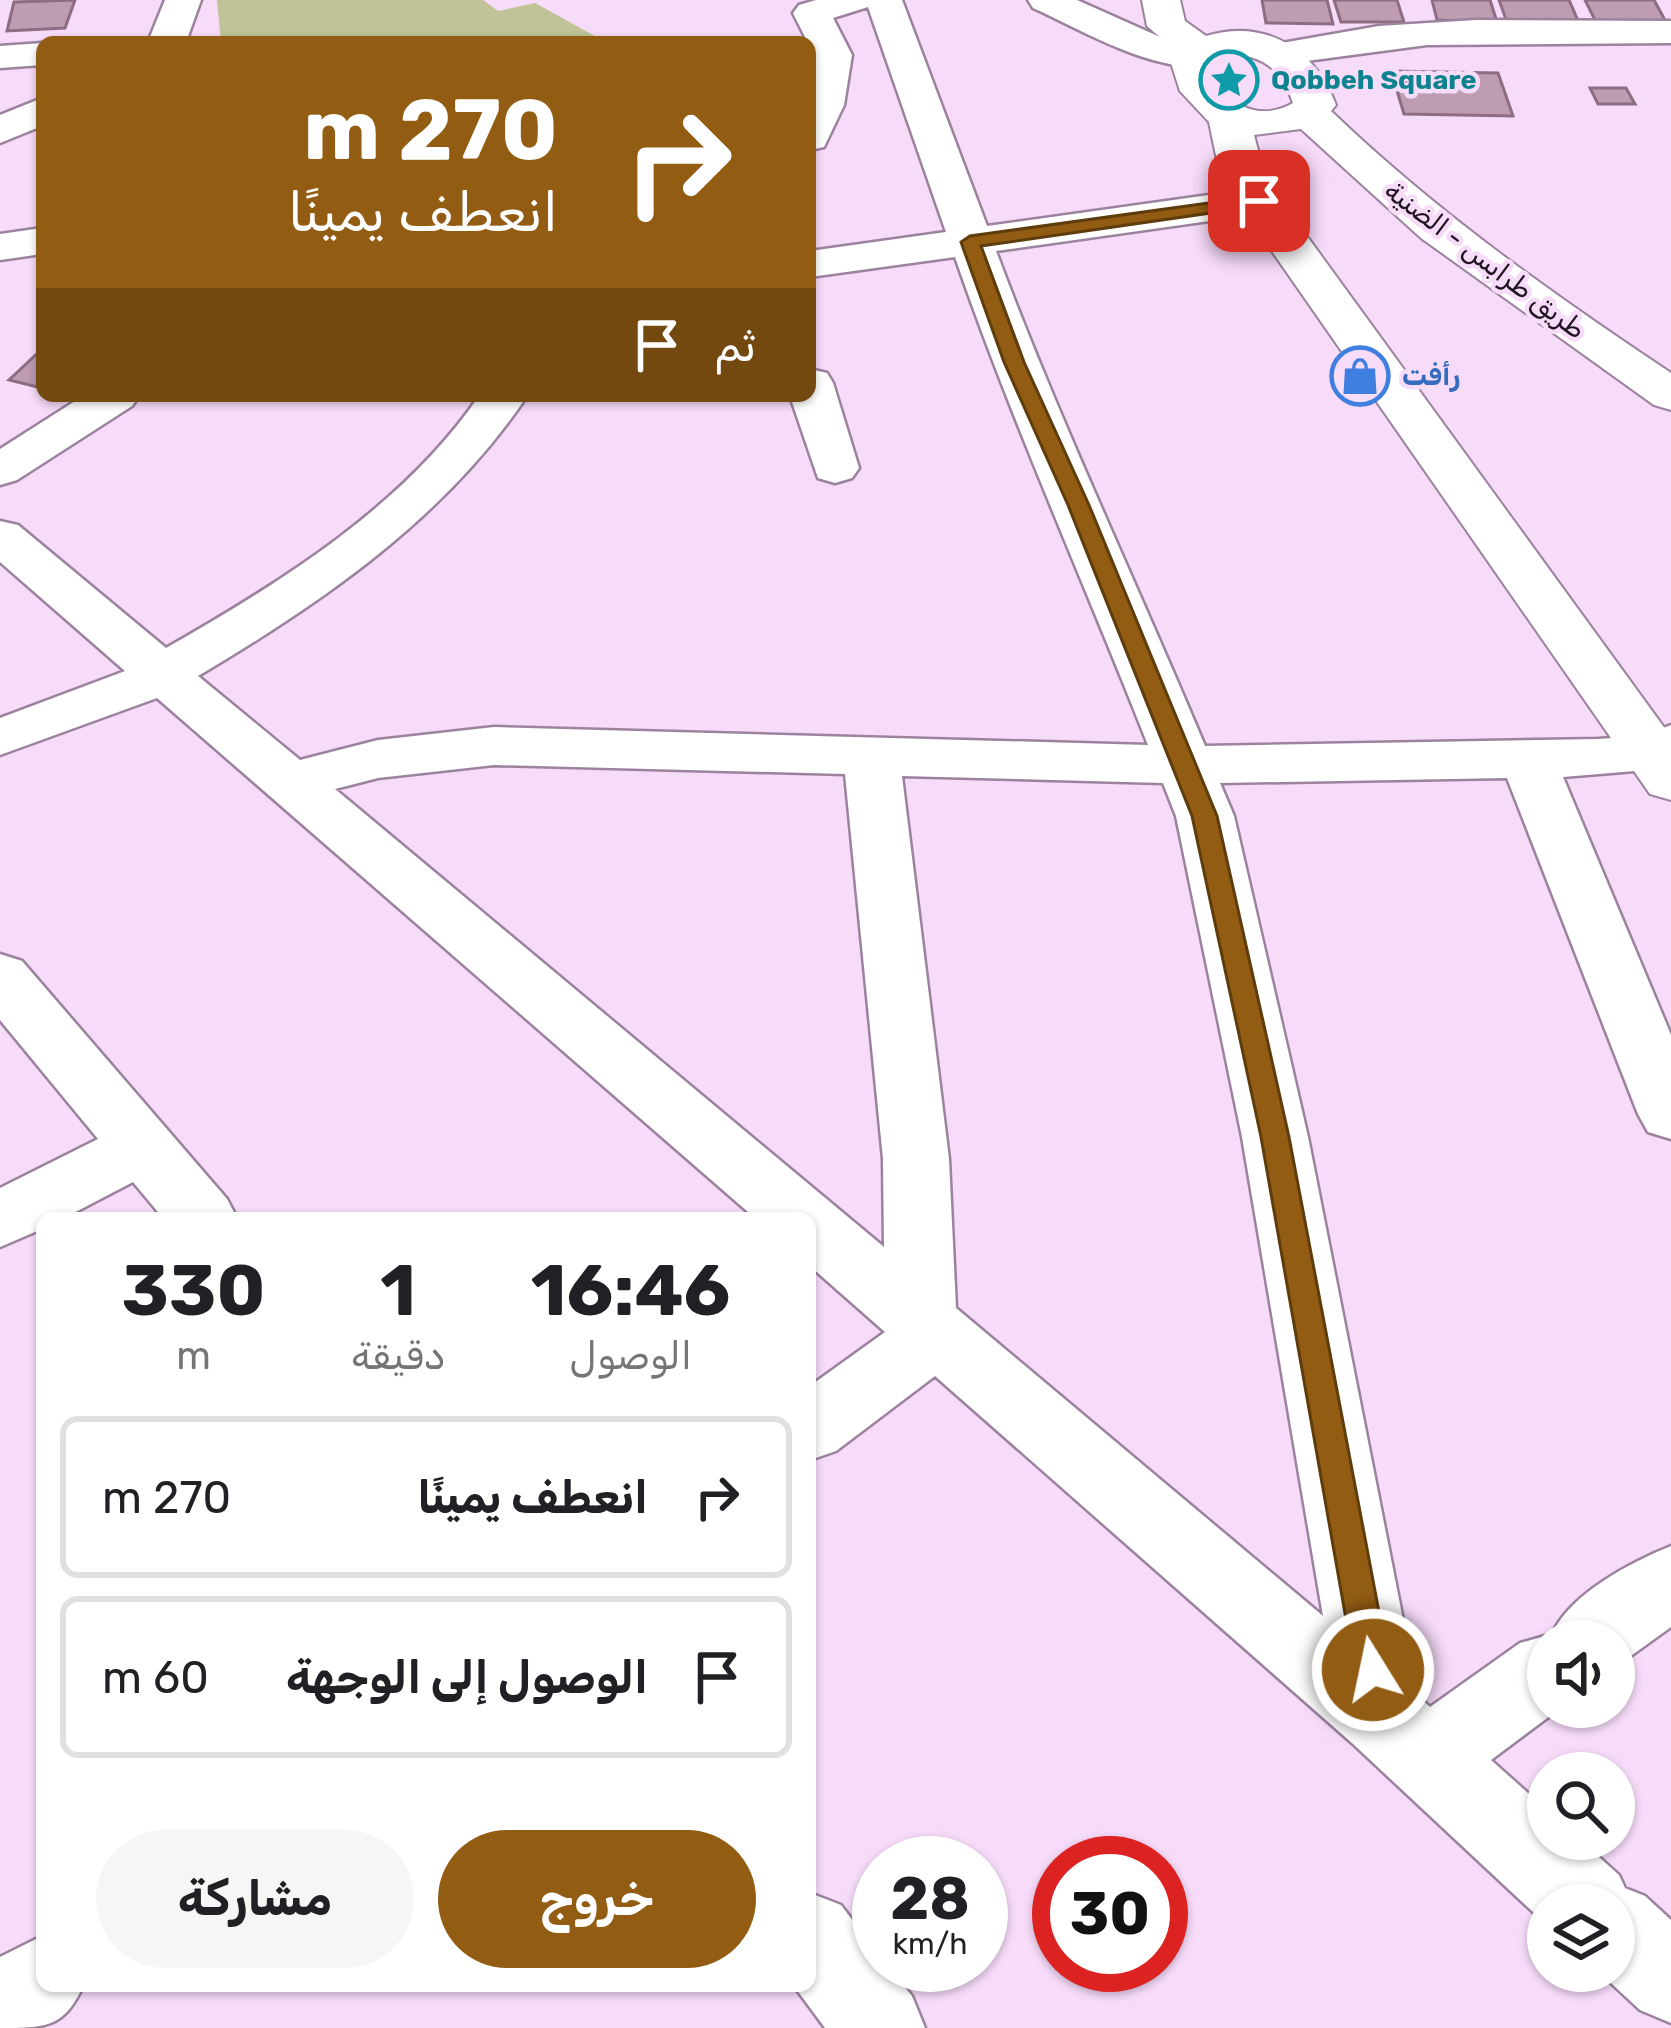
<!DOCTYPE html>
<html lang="ar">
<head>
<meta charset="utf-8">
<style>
  body { margin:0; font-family:Rubik,"Noto Sans Arabic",sans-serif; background:#f6f6f6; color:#202124; direction:rtl; height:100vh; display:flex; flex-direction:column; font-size:45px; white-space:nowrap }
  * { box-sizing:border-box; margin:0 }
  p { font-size:39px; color:#757577 }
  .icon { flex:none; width:66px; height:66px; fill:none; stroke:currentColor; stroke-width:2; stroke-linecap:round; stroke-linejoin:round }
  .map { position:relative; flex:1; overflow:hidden; direction:ltr }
  .details { position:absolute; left:36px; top:1212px; width:780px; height:780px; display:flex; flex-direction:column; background:#fff; border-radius:18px; box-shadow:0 3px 9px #0004; direction:rtl }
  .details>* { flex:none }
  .banner { position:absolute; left:36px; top:36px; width:780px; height:366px; border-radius:18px; box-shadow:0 3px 9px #0004; direction:rtl; background:#925c13; color:#fff; overflow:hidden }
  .controls { position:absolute; left:1527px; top:1620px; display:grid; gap:24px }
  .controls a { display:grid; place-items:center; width:108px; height:108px; border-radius:50%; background:#fff; box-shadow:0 3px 9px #0004; font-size:60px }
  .speed { position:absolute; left:852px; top:1836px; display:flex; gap:24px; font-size:60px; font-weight:700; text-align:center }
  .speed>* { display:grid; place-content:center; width:156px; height:156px; border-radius:50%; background:#fff; box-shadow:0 3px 9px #0004; line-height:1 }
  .speed small { font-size:30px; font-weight:400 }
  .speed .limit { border:18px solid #d22; background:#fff; color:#111 }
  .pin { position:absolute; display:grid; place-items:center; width:102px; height:102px; color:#fff; margin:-51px; border-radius:24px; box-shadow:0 6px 18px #0006 }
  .me { position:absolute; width:132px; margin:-66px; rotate:350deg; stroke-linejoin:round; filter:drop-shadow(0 0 9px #0008) }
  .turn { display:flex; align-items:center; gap:42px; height:252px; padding:0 60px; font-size:54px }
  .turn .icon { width:156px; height:156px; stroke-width:2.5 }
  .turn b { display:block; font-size:84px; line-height:102px }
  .then { display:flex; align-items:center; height:114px; padding:0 60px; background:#0003; gap:24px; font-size:45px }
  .eta { display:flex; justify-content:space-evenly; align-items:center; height:204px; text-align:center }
  .eta b { font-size:72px; font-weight:700; line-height:84px }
  .primary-button { display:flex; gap:24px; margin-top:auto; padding:24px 60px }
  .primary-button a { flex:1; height:138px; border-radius:72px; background:#925c13; color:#fff; font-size:48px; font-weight:700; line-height:138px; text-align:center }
  .primary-button a+a { background:#f6f6f6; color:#202124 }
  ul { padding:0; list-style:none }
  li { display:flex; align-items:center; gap:36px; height:162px; margin:0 24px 18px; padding:0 36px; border:6px solid #e0e0e0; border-radius:18px }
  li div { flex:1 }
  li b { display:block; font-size:45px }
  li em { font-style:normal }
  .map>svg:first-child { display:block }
  .green { fill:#bfc397 }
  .building { fill:#be9cb2; stroke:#8d6d81; stroke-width:3 }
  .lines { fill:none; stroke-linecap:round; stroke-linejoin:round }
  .minor-casing { stroke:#9b839e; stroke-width:5 }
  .secondary-casing { stroke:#9b839e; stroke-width:4 }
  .minor { fill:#fff; fill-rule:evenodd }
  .secondary { fill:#fff; fill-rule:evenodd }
  .route { fill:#925c13; stroke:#5f3c0c; stroke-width:3 }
  .labels { text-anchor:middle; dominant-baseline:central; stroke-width:9; stroke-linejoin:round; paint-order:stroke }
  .far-culture-label { font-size:27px; font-weight:bold; fill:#0d838f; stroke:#f7dcfa; text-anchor:start }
  .far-street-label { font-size:27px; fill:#1f1520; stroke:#f7dcfa }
  .far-shop-label { font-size:27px; font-weight:bold; fill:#366cbe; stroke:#f7dcfa; text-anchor:start }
</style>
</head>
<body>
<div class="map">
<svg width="1671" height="2028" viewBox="0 0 1671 2028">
  <rect width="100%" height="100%" fill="#f7dcfa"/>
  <path class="green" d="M217,0h266l15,11 37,-8 71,39h-385z"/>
  <path class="building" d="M75,0l-10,28 -58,3 7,-29z
    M1262,0h65l6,24 -67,-1z
    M1334,0h63l7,22h-63z
    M1432,0h58l7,22 -60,-2z
    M1499,0h70l10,23 -72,-1z
    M1585,0h69l12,22h-70z
    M1391,71l107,2 15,43 -109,-2z
    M1590,88h36l9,16h-37z
    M42,349v39l-33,-8z"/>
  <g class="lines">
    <defs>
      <path id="minor" d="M165,0h36l-15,42h-38z
        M816,0h86l85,226 272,-38 15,4 6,9 -6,9 -15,4 -263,37c62,167 140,330 209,495l393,-7 44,-3 29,-11v43l-108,9 108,258v104l-23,-7 -10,-18 -131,-336 -287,5 14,33 74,321 110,559 12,11 90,-64 32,-9c18,-40 79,-72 119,-88v81l-57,41v-27h-66v66h14l-71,53 57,51v28h31l40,36 6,13 20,8 26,24v103l-31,-13 -42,-39h16v-66h-66v21l-196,-183 -417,-367 -99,75 -26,9v-74l75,-54 -75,-66v-48h-55l-598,-520 -157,57v-37l125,-47 -125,-109v-41l18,4 148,123c114,-65 238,-142 313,-252h48c-82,122 -204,206 -329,280l102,84 78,-20 116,-13 654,18c-64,-163 -136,-323 -193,-488l-145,20v-26l136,-19 -78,-225 -35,11 19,37 -8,50 -20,42 -14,3 4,-95 -21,-42 6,-8zM494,765l351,9 38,385 1,88 -549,-458 43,-11zM902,776l261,7 13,33 66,321 81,479 -367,-308 -7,-149z
        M1028,0h49l83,37 47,11 5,8 -5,8c-49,12 -129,-36 -174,-56z
        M1476,20l195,1v22l-244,2 -143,19 -14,-3 -5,-8 5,-8 109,-19z
        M42,43v22l-42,3v-22z
        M42,98v28l-42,17v-28z
        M42,228v26l-42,6v-26z
        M810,369l17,4 6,10 26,85 -7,10 -17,5 -17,-5 -28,-82h20z
        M83,396h56l-7,10 -115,74 -17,5v-36z
        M0,954l22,7 205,238 10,19h-74l-30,-36 -69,36h-22v11l-42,18v-59l98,-49 -98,-119z
        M810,1893l31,12 38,50v10h8l25,31 13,32h-100l-31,-42h16z
        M42,1936v50h41c-19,42 -38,42 -83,42v-71z"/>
      <path id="secondary" d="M1142,0h38l5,21 21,15c60,-18 109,13 130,69l-5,6c104,100 220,182 340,262v37l-17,-5 -233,-167 -120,-109 -47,6 8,30 18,34 391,538v63l-21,-6 -413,-593 -19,-36 -9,-43 -29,-31 -9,-28 7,-10 -31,-27zM1231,54c34,2 51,17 62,49 -37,21 -72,-1 -82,-40z"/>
    </defs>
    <use href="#minor" class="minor-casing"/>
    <use href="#secondary" class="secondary-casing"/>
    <use href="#minor" class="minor"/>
    <use href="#secondary" class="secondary"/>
  </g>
  <path class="route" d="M1259,196l10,5 -3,4 -285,41 43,116 65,143 128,311 72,321 101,533 -5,11 -12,5 -12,-5 -6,-11 -94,-533 -69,-321 -124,-311 -64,-143 -43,-120 9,-6z"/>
  <defs>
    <symbol id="sight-ring" viewBox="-11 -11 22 22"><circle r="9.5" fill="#f7dcfa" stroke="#0f9aa8" stroke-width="1.5"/><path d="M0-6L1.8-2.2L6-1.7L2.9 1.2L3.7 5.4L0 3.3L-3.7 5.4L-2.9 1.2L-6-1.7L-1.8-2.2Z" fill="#0f9aa8"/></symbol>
    <symbol id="shop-ring" viewBox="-11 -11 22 22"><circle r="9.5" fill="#f7dcfa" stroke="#3f7fe0" stroke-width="1.5"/><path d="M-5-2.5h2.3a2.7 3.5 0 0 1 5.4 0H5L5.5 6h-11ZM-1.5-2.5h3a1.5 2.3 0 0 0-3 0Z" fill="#3f7fe0"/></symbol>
  </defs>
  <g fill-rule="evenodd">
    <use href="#sight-ring" x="1196" y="47" width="66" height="66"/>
    <use href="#shop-ring" x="1327" y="343" width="66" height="66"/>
  </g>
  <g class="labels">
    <g class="far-culture-label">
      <text x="1271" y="80">Qobbeh Square</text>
    </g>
    <g class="far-street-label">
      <text transform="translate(1485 260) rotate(37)">طريق طرابس - الضنية</text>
    </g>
    <g class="far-shop-label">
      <text x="1402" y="376">رأفت</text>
    </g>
  </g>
</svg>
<div class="controls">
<a><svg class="icon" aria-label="sound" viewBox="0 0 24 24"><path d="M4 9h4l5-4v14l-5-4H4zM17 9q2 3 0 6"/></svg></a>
<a><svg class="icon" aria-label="search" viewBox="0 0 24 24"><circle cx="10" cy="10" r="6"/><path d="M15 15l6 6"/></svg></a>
<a><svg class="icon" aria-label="layers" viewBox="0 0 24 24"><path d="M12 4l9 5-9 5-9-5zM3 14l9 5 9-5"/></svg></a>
</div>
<div class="speed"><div>28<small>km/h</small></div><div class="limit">30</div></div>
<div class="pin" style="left:1259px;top:201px;background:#d93025"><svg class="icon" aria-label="arrive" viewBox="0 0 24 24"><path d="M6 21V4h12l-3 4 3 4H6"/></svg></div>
<svg class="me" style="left:1373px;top:1670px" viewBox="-20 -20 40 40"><circle r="17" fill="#925c13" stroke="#fff" stroke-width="3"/><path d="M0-11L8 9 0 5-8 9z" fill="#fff"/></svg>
<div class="banner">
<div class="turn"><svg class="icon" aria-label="right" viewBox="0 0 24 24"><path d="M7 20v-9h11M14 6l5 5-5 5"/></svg><div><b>270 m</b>انعطف يمينًا</div></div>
<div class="then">ثم<svg class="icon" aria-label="arrive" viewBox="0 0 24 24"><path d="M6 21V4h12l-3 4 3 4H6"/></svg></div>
</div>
<section class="details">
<div class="eta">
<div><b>16:46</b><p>الوصول</p></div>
<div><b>1</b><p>دقيقة</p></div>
<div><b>330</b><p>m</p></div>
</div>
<ul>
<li><svg class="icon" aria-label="right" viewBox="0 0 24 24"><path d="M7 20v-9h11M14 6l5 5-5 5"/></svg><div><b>انعطف يمينًا</b></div><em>270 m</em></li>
<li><svg class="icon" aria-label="arrive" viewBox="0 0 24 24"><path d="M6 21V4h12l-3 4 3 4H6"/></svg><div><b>الوصول إلى الوجهة</b></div><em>60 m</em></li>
</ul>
<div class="primary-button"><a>خروج</a><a>مشاركة</a></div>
</section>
</div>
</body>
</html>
